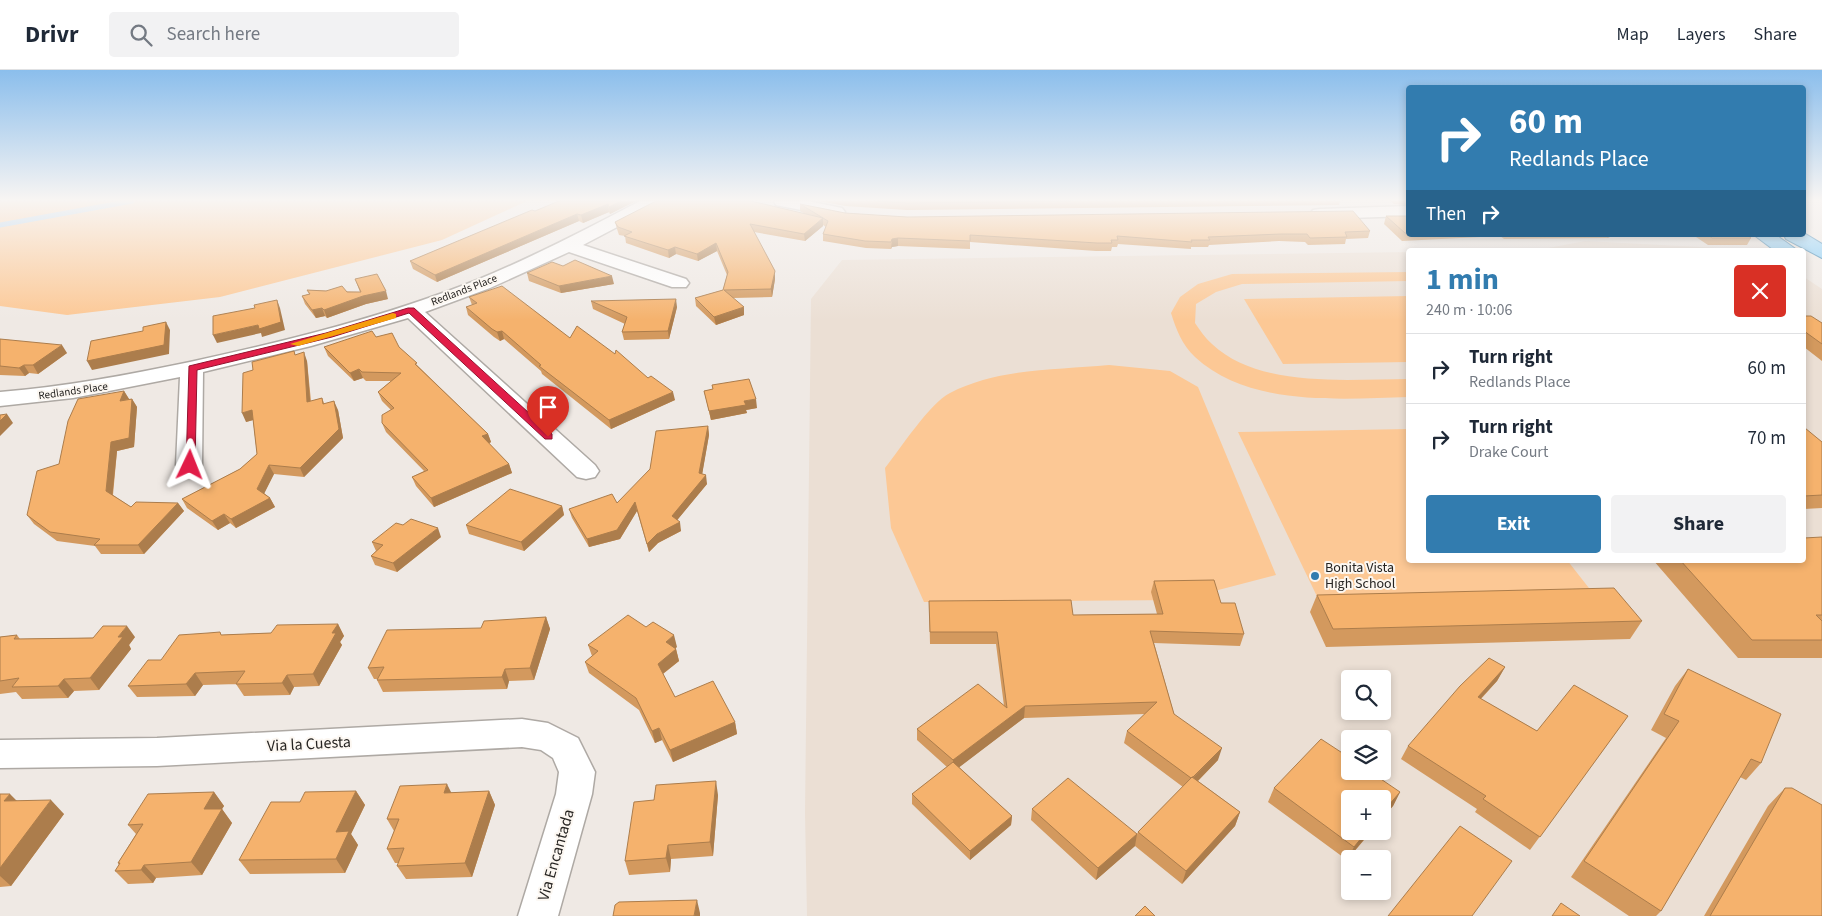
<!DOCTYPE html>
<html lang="en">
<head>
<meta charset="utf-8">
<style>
  body { margin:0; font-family:"Source Sans 3",sans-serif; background:#f2f2f3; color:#1f2937; height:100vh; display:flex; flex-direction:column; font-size:19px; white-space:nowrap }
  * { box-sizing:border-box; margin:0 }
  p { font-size:16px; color:#747a83 }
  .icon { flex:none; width:28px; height:28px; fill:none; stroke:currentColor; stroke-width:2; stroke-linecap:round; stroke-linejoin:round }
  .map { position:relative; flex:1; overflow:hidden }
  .drawer { position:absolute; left:1406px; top:178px; width:400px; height:315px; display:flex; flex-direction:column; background:#fff; border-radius:5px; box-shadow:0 2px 8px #0003 }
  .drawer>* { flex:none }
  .hud { position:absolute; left:1406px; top:15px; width:400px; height:152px; border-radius:5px; box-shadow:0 2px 8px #0003; background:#327caf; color:#fff; overflow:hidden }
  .buttons { position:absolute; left:1341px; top:600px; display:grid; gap:10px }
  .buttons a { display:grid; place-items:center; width:50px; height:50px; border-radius:5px; background:#fff; box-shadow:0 2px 8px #0003; font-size:25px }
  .pin { position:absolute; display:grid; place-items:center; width:42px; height:42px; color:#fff; margin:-51px -21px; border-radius:50% 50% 50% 0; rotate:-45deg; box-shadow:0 0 5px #0007 }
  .pin .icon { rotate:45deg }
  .me { position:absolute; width:55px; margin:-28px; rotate:2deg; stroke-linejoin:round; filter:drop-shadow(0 0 4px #0008) }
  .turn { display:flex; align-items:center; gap:18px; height:105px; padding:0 20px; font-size:22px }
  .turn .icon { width:65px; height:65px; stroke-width:2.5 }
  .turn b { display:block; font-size:35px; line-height:42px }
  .then { display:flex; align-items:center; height:48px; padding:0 20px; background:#0003; gap:10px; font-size:19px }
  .round { display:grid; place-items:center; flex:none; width:52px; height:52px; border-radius:5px; background:#f2f2f3 }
  .headline { display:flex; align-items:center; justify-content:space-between; height:85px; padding:0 20px }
  h1 { font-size:30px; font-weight:700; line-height:38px; color:#327caf }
  .cta { display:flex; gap:10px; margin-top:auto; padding:10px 20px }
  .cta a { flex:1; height:58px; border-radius:5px; background:#327caf; color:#fff; font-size:20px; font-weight:700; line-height:58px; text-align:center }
  .cta a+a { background:#f2f2f3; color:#1f2937 }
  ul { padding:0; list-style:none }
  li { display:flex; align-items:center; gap:15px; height:70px; padding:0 20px; border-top:1px solid #e0e1e3 }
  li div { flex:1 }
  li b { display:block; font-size:19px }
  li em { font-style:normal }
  header { display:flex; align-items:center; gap:30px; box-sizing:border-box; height:70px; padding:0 25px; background:#fff; border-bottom:1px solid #e0e1e3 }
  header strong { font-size:24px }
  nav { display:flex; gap:28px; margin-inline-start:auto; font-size:18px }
  .search { width:350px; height:45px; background:#f2f2f3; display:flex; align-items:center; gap:12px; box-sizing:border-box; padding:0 18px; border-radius:5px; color:#747a83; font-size:19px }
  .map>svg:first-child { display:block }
  .built { fill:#ebdfd4; fill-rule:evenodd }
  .green { fill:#fcc895 }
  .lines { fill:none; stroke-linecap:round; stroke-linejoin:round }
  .stream { stroke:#a1cef2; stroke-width:5 }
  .minor-casing { stroke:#aea9a4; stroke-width:3 }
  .primary-casing { stroke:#2578ab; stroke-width:2 }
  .minor { fill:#fff; fill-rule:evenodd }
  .primary { fill:#7ccaf9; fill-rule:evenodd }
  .wall { fill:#d3995e }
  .shaded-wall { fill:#ac7d4c }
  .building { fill:#f5b26d; stroke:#ac7d4c }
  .route { fill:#e11d48; stroke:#92132f }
  .slow { fill:#f59e0b }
  .poi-dot { fill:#327caf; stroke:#fcf7f1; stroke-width:2 }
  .labels { text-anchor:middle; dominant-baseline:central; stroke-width:4; stroke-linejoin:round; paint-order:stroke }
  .far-street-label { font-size:11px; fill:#262422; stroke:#fcf7f1 }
  .poi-label { font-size:14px; fill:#262422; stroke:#fcf7f1; text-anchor:start }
  .near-street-label { font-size:16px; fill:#262422; stroke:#fcf7f1 }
</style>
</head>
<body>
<header>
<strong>Drivr</strong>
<div class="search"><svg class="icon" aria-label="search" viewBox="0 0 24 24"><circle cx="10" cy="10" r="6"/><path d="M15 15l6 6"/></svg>Search here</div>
<nav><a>Map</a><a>Layers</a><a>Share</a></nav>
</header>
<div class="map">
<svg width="1822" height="846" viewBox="0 0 1822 846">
  <rect width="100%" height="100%" fill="#efe9e4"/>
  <path class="built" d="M1585,171l171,9h-218z
    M1409,182v308h395v-283l18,12v627h-1015l-2,-103 6,-514 31,-39zM1350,609h32v32h-32zM1350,669h32v32h-32zM1350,729h32v32h-32zM1350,789h32v32h-32z"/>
  <path class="green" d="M0,131h527l-85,39 -222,57 -153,18 -67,-9z
    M1409,202v9l-167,3 -26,8 -20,12 -1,19c5,7 10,15 17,21 48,45 136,35 197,35v18c-69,2 -160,10 -214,-40 -13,-12 -19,-28 -24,-44l9,-16 18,-13 34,-10z
    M1409,226v66l-126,2 -39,-65z
    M1109,295l61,6 28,16 78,188 -96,25 -256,2 -33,-74 -6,-60c15,-19 45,-65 65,-75 48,-25 107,-23 159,-28z
    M1409,359v131h158l36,46 -279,5 -86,-179z"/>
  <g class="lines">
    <path class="stream" d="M0,155l132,-24"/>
    <defs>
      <path id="minor" d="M640,131h21l-2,4 -76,40 103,34 3,4 -3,4h-14l-103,-35 -79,36 -65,24 170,153 4,6 -4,6 -9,2 -9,-2 -169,-159 -97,28 -108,26 -1,93 -4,5 -9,3 -9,-3 -4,-5 4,-88 -107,21 -73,8v-14c64,-5 127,-17 190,-30 97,-21 194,-45 287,-82 56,-23 110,-51 163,-79z
        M774,131h34l34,7 3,4 -3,4 -6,1 -60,-12z
        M1409,136v10l-90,3 -6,-1 -3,-4 3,-4 6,-1z
        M522,649l26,4 30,15 17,34 -3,22 -34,122h-40l38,-122 3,-22 -6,-14 -12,-8 -19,-3 -365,19 -157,2v-28l157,-2z"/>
      <path id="primary" d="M1804,163l18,11v14l-36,-19 -2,-4z
        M1754,165h22l21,15h-23z"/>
    </defs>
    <use href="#minor" class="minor-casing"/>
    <use href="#primary" class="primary-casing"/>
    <use href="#minor" class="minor"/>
    <use href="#primary" class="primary"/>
  </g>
  <path class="wall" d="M636,131l-26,13 -1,-2 -26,11 -4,-2 -142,61 -24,-13 -3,-8 125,-50z
    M819,131h521l-1,4 -432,5 -62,-4z
    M1391,131h18v4l-15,-1z
    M800,134l45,9 62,4 463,14 -2,7 -22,1 -1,5 -37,1 -3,-3 -26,-1 -70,4 -1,2h-17v2l-73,-5 -1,3h-5l-1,4h-15l-126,-9v7l-72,-3 -6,1 -1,2 -25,-1 -43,-7v-7l3,-7 -3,-2v1l-18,15 -51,-9 21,47 -3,18 -39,1 11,17 -28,10 -20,-19 -1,-8 28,-8 4,-15 -10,-24 -19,10 -22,-7 -7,4 -43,-15 -1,-7 -6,-1 -2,-6 -2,-7 190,-8 -5,-3z
    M1409,143v22h207l-9,3 -103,1 -4,-3 -98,5 -18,-17 2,-8h22z
    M1693,165h54l4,3 -4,7h-39z
    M527,203l87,11 -53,9 -32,-12z
    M355,209l33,20 -22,5 -39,14 -2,-2 -9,2 -11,-14 -3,-8 7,-2 -2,-4 53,2z
    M469,227l101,41 78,40 27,22 -64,29 -69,-55 -1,-3 -37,-32 -4,2 -6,-4 -26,-22 -2,-8 6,-2z
    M591,231l86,6 -8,32 -45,1 -2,-8 3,-8 -32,-15z
    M1804,246l18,7v38l-18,-14z
    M376,267l23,10 20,20 69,67 3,8 -2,2 20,20 3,9 -78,34 -18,-21 -4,-9 12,-6 -38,-39 -4,-9 9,-13 -9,-9 -4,-9 13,-11h-25l-3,-3 -9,3 -26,-25 -4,-9z
    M0,269l67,14 -29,21 -9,-1 -4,3 -25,-1z
    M294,281l1,4 12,6 4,40 11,-3 2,5 14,7 5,28 -39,39 -30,-3 -10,19 6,5 5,9 -39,21 -6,-5 -12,7 -31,-22 -5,-9 58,-30 17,-15 -4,-34 -7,2 7,-52z
    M712,315l45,23 -11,2 1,3 -36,7 -7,-29 9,-2z
    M124,321l5,8h3l5,8 -3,40 -17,4 -4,44 18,12 47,-4 6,8 -40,43h-43l-6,-8 -38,-5 -23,-17 -7,-9 32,-51z
    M708,356l1,9 -7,39 5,10 -30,36 4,11 -23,12 -9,9 -12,-41 -17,28 -31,8 -17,-29 -3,-9 48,-6z
    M1804,358l18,14v66l-18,1z
    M562,436l2,9 -40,36 -55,-17 -3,-9z
    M441,467l-44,35 -22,-7 -4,-9 5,-5 -4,-9z
    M1822,467v121h-84l-85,-98h151z
    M1154,511l67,22 23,31 -4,12 -86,-3 20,71 44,46 -20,21 42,31 -5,14 -53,58 -47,-38 -39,34 -65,-60 1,-11 105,25 1,-2 45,-45 -59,-44 3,-12 18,-17 -121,4 -65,49 53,49 -1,9 -41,35 -58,-56v-10l35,-27 -30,-27v-11l87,-23 -8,-62h-66l-1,-43 144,14 84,-1 -6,-22z
    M1317,525l325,26 -12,18 -304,8 -16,-35z
    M546,547l4,12 -16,51 -25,1 -2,8 -124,3 -6,-12 1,-1h-4l-6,-11 113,-40z
    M338,554l6,12 -4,6 2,3 -23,41 -25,1 -4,8 -46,1 -8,-12h1l-34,1 -8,11 -58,1 -9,-11 94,-51 49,-2z
    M17,565l3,4 115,-2 -6,8 2,4 -32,41 -25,1 -6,7 -46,1 -6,-7 -16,2v-57z
    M588,575l89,2 -2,1 1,1 3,12 -16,13 12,23 60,25 2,12 -64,28 -11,-22 -7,3 -16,-33 -50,-37 -4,-11 7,-6z
    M1505,597l-8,14 -16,18 56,32 91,-15 -98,134 -55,-38 2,-3 -76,-50 7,-13z
    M1688,599l73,94 -15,17 -6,-3 -79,134 -5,5h-27l-58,-39 95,-139 -15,-8 24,-44z
    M1274,718l126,4 -7,14 -46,54 -79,-58z
    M1785,718l37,128h-118l64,-110z
    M356,721l9,14 -14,29 7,11 -13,28 -95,1 -11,-14 61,-58z
    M489,721l6,14 -23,72 -66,2 -9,-13 2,-3h-4l-8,-14 7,-18 -7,-12 65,-26z
    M214,722l10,14 -2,3 10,14 -30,52 -46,3 -3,5 -25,1 -13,-13 4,-6 -1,-2 18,-29 -8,-9z
    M0,724l17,7 47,13 -53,72 -11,1z
    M718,725l-5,61 -42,3 -1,13 -41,3 -4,-14z"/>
  <path class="shaded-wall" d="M621,131h15l-26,13 -1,-7z
    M608,134l1,8 -26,11 -2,-8z
    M577,144l2,7 -142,61 -2,-7z
    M823,148v8l-18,15 -1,-7z
    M1608,165h8l-9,3z
    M898,168v8l-6,1 -1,2 1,-10z
    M716,173l1,8 -19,10 -1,-7z
    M675,177l1,7 -7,4 -1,-8z
    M775,201v8l-3,18 -1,-8z
    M612,206l2,8 -53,9 -2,-7z
    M386,221l2,8 -22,5 -39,14 -3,-8 39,-14z
    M676,229l1,8 -8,32 -1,-8z
    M277,230l3,8 5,22 -23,7 -1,-4 -44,10 -4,-8 45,-10z
    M744,237v8l-28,10 -2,-8z
    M322,238l3,8 -9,2 -4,-8z
    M166,252l4,8 -1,24 -77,16 -5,-9z
    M502,261l2,8 -4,2 -3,-9z
    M62,275l5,8 -29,21 -5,-9z
    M304,282l3,9 4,50 -4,-9z
    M24,295l5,8 -4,3 -6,-8z
    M359,299l4,9 -9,3 -4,-8z
    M124,321l5,8 -9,2z
    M673,322l2,8 -64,29 -2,-9z
    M132,329l5,8 -3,40 -17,4 -5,48 -6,-8 5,-49z
    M756,329l1,9 -11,2 1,3 -36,7 -2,-9 35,-10z
    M334,331l4,9 5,28 -39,39 -4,-9z
    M252,340l5,9 -11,3 -4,-9z
    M7,344l6,9 -13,13v-15z
    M708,356l1,9 -8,46 5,-6 1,9 -33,40 -2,-8 27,-43z
    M488,364l3,8 -6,3 -3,-9z
    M509,394l3,9 -78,34 -3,-9z
    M269,395l5,9 -12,24 -5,-9z
    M270,428l5,9 -39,21 -5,-9z
    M635,432l2,9 -17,28 -31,8 -2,-8z
    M178,433l6,8 -40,43 -6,-9z
    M562,436l2,9 -40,36 -3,-9z
    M224,444l6,9 -12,7 -6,-9z
    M680,452l1,9 -23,12 -9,9 -2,-8 10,-10z
    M438,458l3,9 -44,35 -4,-9z
    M546,547l4,12 -16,51 -4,-12z
    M338,554l6,12 -4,6 2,3 -23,41 -6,-12 19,-41z
    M127,556l8,11 -6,8 2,4 -32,41 -9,-12 28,-41z
    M674,565l3,12 -9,7 -2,-12z
    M676,579l3,12 -19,15 -2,-12z
    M1505,597l-8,14 -27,29 8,-13z
    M505,599l4,12 -2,8 -5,-12z
    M195,603l8,12 -8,11 -9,-12z
    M287,605l7,12 -4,8 -8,-12z
    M64,609l10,12 -6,7 -10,-12z
    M1025,636l-1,12 -71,54v-12z
    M735,652l2,12 -64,28 -3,-12z
    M659,658l3,12 -7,3 -3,-12z
    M1222,678l-4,12 -30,31 4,-12z
    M716,711l2,14 -5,61 -3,-14z
    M447,714l7,14 -10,-5z
    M356,721l9,14 -14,29 7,11 -13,28 -9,-14v-27z
    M489,721l6,14 -23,72 -7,-14z
    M214,722l10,14 -2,3 10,14 -30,52 -11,-13 13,-53z
    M1400,722l-7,14 -11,12v-5z
    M10,724l13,13 -19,-6z
    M51,730l13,14 -53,72 -11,-10v-8z
    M1240,742l-5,14 -53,58 4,-13z
    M1012,746l-1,9 -41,35v-9z
    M1367,761h4l-24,29 7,-13z
    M1137,764l-2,12 -39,34 2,-12z
    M668,775l3,14 -1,13 -4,-14z
    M144,795l12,13 -3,5 -12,-13z
    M697,830l3,13v3h-6z"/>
  <path class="building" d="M559,131h62l-12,6 -1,-3 -27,11 -4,-1 -142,61 -25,-14 122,-51 3,1z
    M656,131h95l72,17 -19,16 -54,-10 25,47 -4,18 -47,1 20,17 -30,10 -19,-19 28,-8 5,-18 -12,-29 -19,11 -22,-7 -7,3 -44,-14 8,-4 -14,-5 -3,-5z
    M877,131h194l-164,2z
    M800,134l45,9 62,4 446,-6 17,20 -25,1 2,5 -37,1 -3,-4h-26l-73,3 2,3h-19l1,2 -75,-6 1,4h-7l1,3h-15l-127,-8v6l-72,-3 -6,1 -1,3 -26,-1 -42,-7 5,-13z
    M1386,146h23v17h-4z
    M1708,165h39l4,3h-39z
    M575,190l37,16 -53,10 -32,-13 25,-11 11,4z
    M377,204l9,17 -23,5 -39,14 -2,-2 -10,2 -10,-14 8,-2 -3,-4 19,1 16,-5 5,6h14l-6,-13z
    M502,216l68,52 7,-12 38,28 1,-4 32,28 3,-2 22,16 -64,28 -70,-54 2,-1 -39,-34 -5,1 -5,-3 -26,-22 11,-4 -8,-6z
    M676,229l-8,32 -46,1 5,-15 -36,-16z
    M277,230l4,22 -22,7 -1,-4 -45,10v-19l42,-8 -1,-3z
    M1804,246h7l11,7v21l-18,-13z
    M166,252l-2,23 -77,16 4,-20 52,-10v-4z
    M372,261l4,6 16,-4 7,14 18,16 -2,1 73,70 -6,2 27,28 -78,34 -19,-21 16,-7 -46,-47v-8l12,-7 -16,-16 23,-19 -39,-1 -3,-3 -9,4 -26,-26z
    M0,269l62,6 -29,20h-9l-5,3 -19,-2z
    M294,281l1,4 9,-3 3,50 15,-4 1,6 11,-3 5,28 -39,39 -31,-3 -12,24 13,9 -39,21 -7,-5 -12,7 -30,-22 58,-30 17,-15 -5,-44 -10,3 1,-40 10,-3 -1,-8z
    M749,309l7,20 -12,2 2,4 -37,6 -5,-20 9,-2 -1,-4z
    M124,321l-4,10 12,-2 -3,39 -18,4 -5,49 25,16 5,-5 42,1 -40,42h-44l6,-6 -50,-7 -23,-17 10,-44 22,-7 9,-43 10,-22z
    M7,344l-7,7v-6z
    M708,356l-9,47 7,2 -34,41 8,6 -23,12 -10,10 -12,-42 -18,28 -30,9 -18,-30 43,-15 5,9 33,-34 6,-38z
    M1804,358h1l17,14v53l-18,1z
    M510,419l52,17 -41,36 -55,-17z
    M411,449l27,9 -45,35 -22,-7 12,-11 -11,-3 24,-19 7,2z
    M1822,467v78h-6l6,6v19h-70l-72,-80h124v-22z
    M1214,510l7,23h14l9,31 -94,-3 24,83 48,34 -29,29h-1l-1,1 -64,-47 30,-29 -132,4 -72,54 -36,-31 61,-45 29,24 -10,-76h-67l-1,-31 142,-1 2,15 90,-1 -9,-33z
    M1614,518l28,33 -309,8 -16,-34z
    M628,545l18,12 7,-5 21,13 -8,7 10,7 -18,15 17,33 38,-16 22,41 -65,28 -11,-22 -7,3 -16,-33 -51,-36 13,-11 -10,-6z
    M546,547l-16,51 -25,1 -3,8 -125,3 7,-13 -16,1 19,-38 94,-2 3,-7z
    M338,554l-6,9h4l-23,41 -26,1 -5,8 -46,1 9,-13 -50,2 -9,11 -58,2 20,-26h13l18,-25 29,-2 12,-1 1,3 50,-2 6,-8z
    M103,556h24l-9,11h5l-33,41 -26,1 -6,7 -46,1 7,-9 -19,3v-44l17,-2 -3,4 79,-1z
    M1489,588l16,9 -27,30 59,34 37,-46 54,31 -88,121 -57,-38 3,-3 -78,-50 52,-60z
    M1688,599l93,45 -20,49 -10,-4 -90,152 -77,-50 95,-140 -15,-7z
    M1321,669l29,19v13h19l31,21 -18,21v-14h-32v32h17l-13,16 -80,-59z
    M953,692l59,54 -42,35 -58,-57z
    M1192,707l48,35 -54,59 -48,-39z
    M1068,708l69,56 -39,34 -66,-59z
    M716,711l-6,61 -42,3 -2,13 -41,3 9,-59 20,-2 2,-15z
    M447,714l-3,9 45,-2 -24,72 -68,3 7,-18 -17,1 12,-30h-12l13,-33z
    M1785,718h7l30,17v111h-112z
    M356,721l-20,41 13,-1 -13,28 -97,1 32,-58h29l5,-10z
    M214,722l-10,17h18l-31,53 -47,3 -3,5 -26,1 5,-8h-2l25,-39 -15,1 20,-31z
    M0,724h10l-6,7 47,-1 -51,68z
    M1460,756l52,35 -40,55h-84z
    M697,830l-3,16h-81l2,-11 4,-3z
    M1561,833l19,13h-28z
    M1145,836l10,10h-20z"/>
  <linearGradient id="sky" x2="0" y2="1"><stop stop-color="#8bbeec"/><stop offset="0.52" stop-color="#f8f5f3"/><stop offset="1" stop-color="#f8f5f3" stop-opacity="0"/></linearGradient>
  <rect width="1822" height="250" fill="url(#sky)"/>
  <path class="route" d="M408,238h6l138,126v5h-7l-136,-126 -77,24 -135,33 -2,95 -2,2h-7l3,-101 137,-33z"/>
  <path class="slow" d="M393,243l3,1v4l-98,28 -8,-2z"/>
  <circle class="poi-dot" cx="1315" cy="506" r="5"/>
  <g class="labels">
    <g class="far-street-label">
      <text transform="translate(464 220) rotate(-21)">Redlands Place</text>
      <text transform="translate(73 321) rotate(-8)">Redlands Place</text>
    </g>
    <g class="poi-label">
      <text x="1325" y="498">Bonita Vista<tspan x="1325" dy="16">High School</tspan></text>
    </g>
    <g class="near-street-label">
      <text transform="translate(309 674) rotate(-3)">Via la Cuesta</text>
      <text transform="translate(556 785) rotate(-74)">Via Encantada</text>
    </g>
  </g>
</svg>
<div class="buttons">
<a><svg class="icon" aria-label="search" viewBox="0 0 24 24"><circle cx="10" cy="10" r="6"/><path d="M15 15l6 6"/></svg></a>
<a><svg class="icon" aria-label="layers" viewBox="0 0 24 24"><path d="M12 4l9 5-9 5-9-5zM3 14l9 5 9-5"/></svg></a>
<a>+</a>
<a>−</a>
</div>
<div class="pin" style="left:548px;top:367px;background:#d93025"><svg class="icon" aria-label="arrive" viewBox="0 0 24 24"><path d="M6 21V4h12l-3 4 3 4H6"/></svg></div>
<svg class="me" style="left:190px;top:395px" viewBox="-20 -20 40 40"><path d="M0-17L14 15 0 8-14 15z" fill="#e11d48" stroke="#fff" stroke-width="4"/></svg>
<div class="hud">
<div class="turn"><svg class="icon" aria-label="right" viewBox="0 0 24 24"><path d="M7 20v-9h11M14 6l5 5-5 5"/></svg><div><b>60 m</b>Redlands Place</div></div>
<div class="then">Then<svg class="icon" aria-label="right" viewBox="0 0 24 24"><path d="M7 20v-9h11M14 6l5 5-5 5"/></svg></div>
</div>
<section class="drawer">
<div class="headline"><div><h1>1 min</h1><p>240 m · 10:06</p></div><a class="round" style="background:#d93025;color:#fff"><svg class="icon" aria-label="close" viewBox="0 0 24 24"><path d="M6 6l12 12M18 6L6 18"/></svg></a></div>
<ul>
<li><svg class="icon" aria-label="right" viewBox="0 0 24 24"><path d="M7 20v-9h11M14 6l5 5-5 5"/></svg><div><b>Turn right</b><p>Redlands Place</p></div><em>60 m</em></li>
<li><svg class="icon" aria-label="right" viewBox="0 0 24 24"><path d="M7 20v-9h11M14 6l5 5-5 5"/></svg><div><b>Turn right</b><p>Drake Court</p></div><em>70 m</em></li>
</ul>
<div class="cta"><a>Exit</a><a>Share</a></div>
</section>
</div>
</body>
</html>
